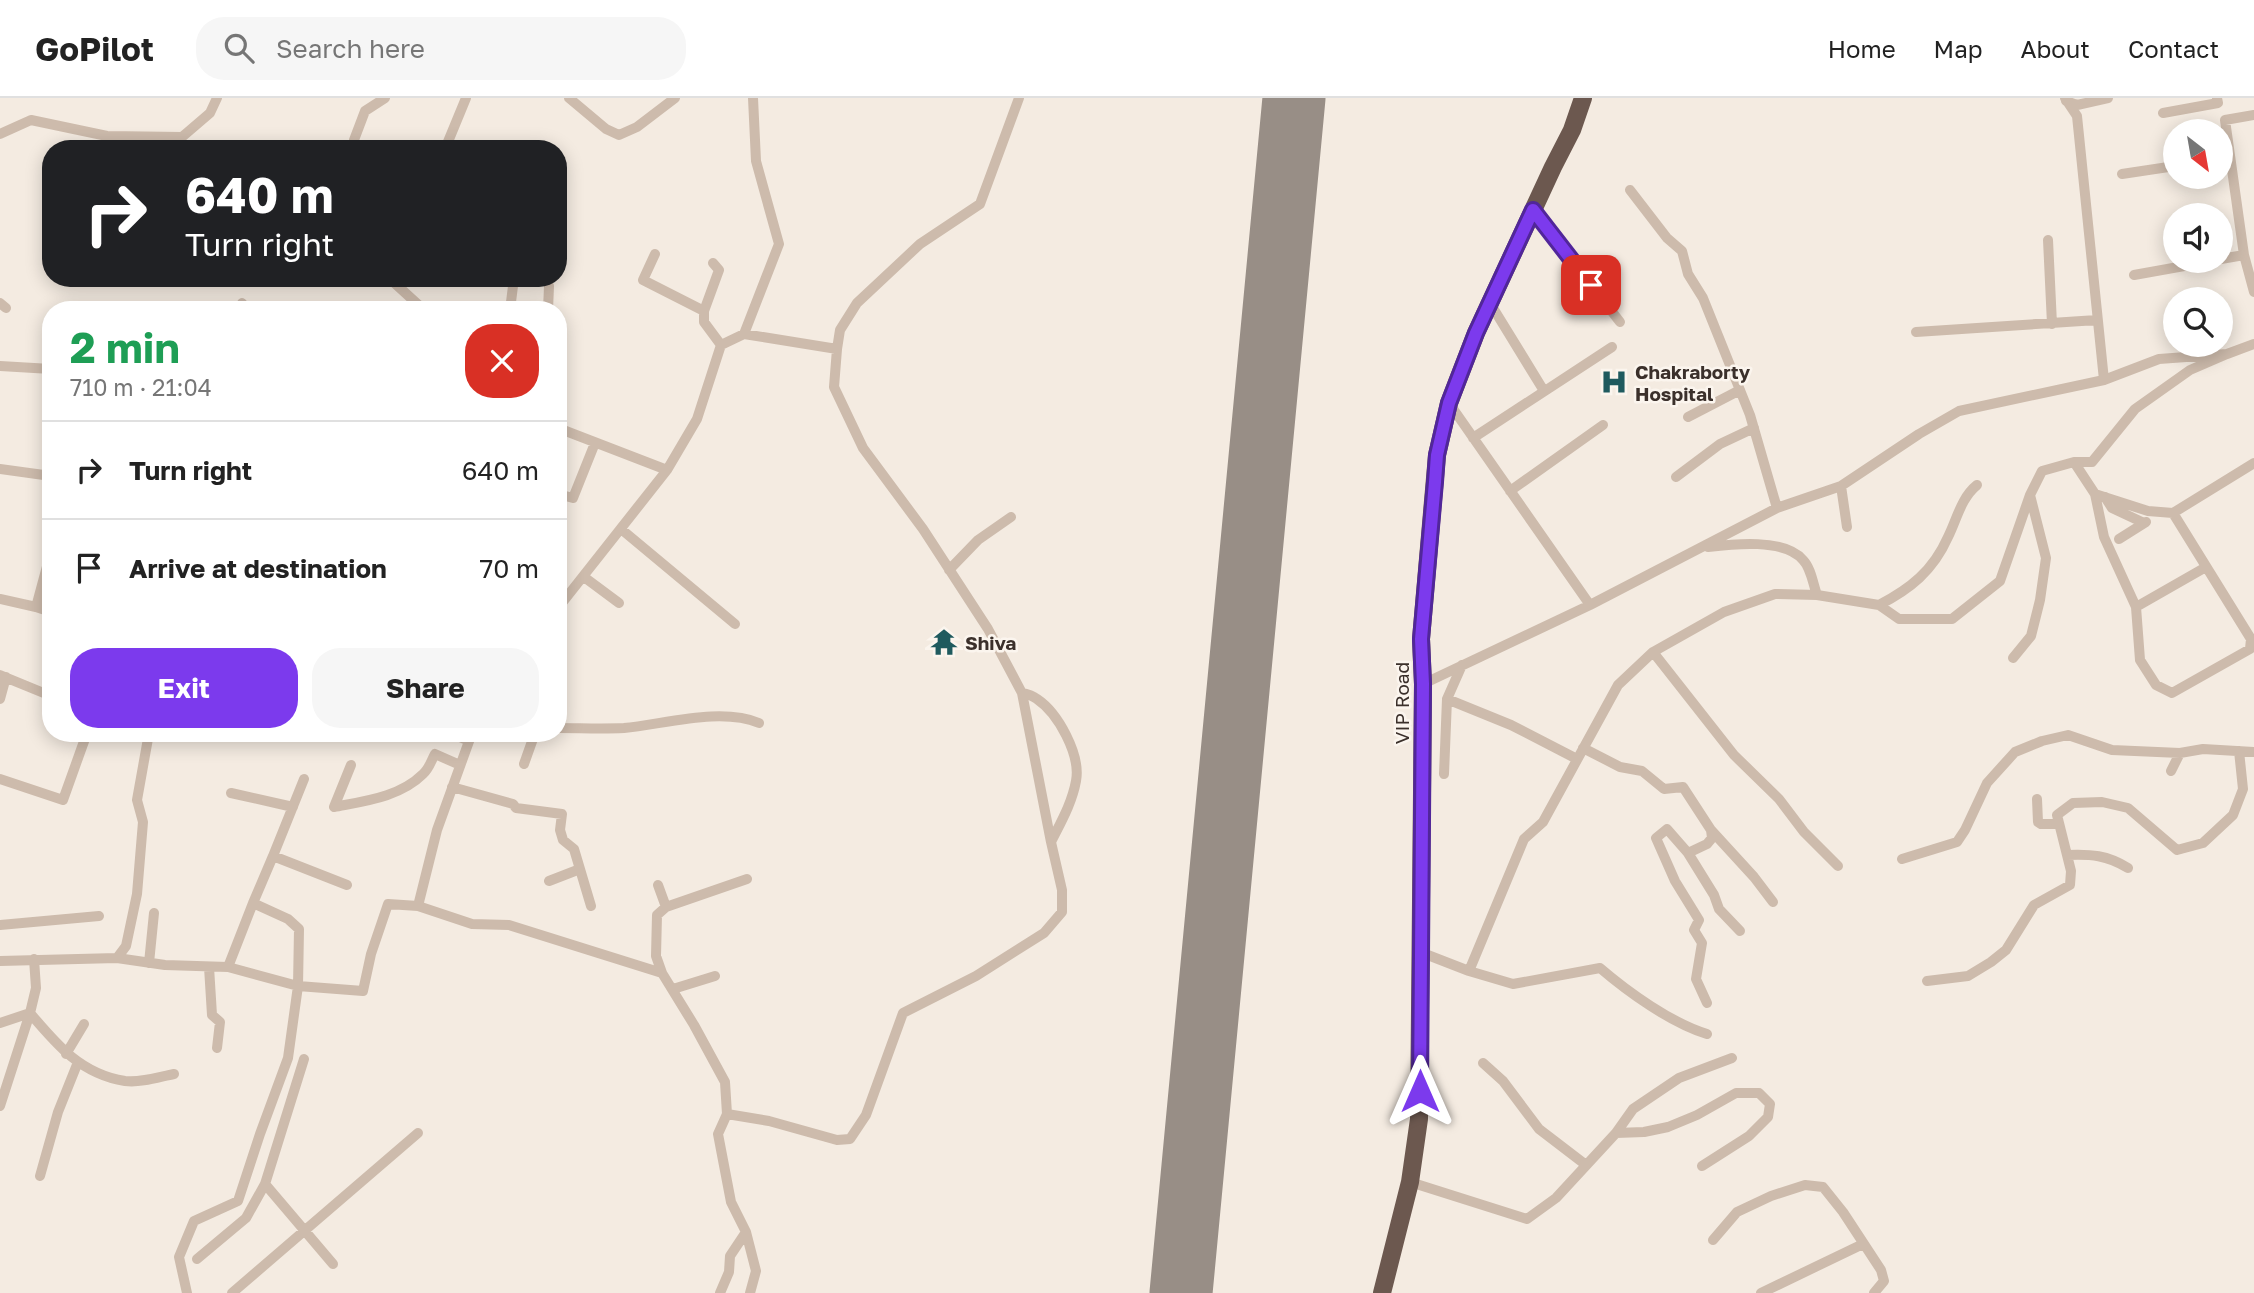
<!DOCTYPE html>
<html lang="en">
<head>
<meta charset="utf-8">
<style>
  body { margin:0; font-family:"Golos Text",sans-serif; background:#f6f6f6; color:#222; height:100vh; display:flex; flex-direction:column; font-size:26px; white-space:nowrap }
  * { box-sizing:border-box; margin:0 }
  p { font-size:23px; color:#767676 }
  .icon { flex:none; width:38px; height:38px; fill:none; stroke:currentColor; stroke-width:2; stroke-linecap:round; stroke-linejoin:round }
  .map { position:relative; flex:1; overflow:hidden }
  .drawer { position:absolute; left:42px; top:203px; width:525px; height:441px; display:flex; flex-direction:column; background:#fff; border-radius:28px; box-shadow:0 4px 18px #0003 }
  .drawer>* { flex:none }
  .top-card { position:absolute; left:42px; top:42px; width:525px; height:147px; border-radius:28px; box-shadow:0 4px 18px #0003; background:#202124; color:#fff; overflow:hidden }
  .needle { width:46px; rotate:149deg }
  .tools { position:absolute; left:2163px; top:21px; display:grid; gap:14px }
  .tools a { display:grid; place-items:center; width:70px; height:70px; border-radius:50%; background:#fff; box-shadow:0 4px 18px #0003; font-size:35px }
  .pin { position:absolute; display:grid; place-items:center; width:60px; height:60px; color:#fff; margin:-30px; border-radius:14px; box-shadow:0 4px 10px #0006 }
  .me { position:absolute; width:77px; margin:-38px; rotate:0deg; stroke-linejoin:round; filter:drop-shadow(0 0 5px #0008) }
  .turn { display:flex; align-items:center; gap:24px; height:147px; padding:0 28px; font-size:32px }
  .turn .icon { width:91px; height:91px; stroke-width:2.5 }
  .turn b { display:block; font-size:49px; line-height:60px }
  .round { display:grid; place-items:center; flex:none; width:74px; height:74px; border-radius:28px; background:#f6f6f6 }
  .summary { display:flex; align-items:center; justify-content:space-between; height:119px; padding:0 28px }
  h1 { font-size:42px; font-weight:700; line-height:52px; color:#1e9e55 }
  .action { display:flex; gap:14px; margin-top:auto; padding:14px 28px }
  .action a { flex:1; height:80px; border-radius:28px; background:#7c3aed; color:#fff; font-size:28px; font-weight:700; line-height:80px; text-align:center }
  .action a+a { background:#f6f6f6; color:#222 }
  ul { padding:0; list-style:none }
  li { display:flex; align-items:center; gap:21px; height:98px; padding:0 28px; border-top:2px solid #e0e0e0 }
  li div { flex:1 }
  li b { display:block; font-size:26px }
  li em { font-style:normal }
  header { display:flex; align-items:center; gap:42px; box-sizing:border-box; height:98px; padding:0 35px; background:#fff; border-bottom:2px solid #e0e0e0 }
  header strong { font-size:33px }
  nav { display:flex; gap:38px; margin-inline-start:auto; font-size:24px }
  .search { width:490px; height:63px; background:#f6f6f6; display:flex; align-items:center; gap:18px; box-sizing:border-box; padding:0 24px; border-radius:28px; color:#767676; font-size:26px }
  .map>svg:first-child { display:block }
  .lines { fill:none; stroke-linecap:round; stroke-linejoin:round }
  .runway { stroke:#988e86; stroke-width:63 }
  .minor { stroke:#cdbbac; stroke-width:10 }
  .trunk { stroke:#6c584f; stroke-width:18 }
  .route-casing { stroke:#51269a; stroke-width:18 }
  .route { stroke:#7c3aed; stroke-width:12 }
  .labels { text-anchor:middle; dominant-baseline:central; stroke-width:5; stroke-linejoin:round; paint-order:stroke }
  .poi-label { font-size:19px; font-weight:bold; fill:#3b302b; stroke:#fbf5ee; text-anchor:start }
  .street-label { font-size:19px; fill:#3b302b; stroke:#fbf5ee }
</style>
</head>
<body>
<header>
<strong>GoPilot</strong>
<div class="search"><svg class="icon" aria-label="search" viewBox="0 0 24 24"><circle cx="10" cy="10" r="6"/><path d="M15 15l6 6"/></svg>Search here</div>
<nav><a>Home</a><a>Map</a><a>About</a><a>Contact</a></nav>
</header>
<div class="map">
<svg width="2254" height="1195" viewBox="0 0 2254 1195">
  <rect width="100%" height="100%" fill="#f4ebe1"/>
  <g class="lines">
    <path class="runway" d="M1181,1195l113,-1195"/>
    <path class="minor" d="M569,0l37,31 13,6 18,-8 38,-29
      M2065,0l12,18 27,264
      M2066,3l11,4 31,-7
      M2163,15l55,-10 -1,-5
      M2254,17l-29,5 19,135 10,37
      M0,36l31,-14 76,16 75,1 28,-24 7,-15
      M354,42l11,-29 20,-13
      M445,51l21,-51
      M2122,76l53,-8
      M1630,92l37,48 15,13 6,23 15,24 47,117 27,93
      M1533,112l87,112
      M2048,142l4,84
      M655,156l-12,26 61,31
      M2221,161l23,-4
      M713,165l6,7 -15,41v11l17,23
      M2134,177l78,-14
      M389,180l35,32
      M0,205l6,5
      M1490,205l54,88
      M240,212l2,-7
      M510,212l4,-32
      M548,212l1,-24
      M1916,234l181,-12
      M744,236l93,15
      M0,268l51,3
      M1449,305l141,202
      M1688,319l52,-27
      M558,330l109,42
      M1473,340l139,-91
      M2074,364l21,32 53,17 25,2 81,-50
      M0,371l51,7
      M1676,379l44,-33 34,-16
      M1841,388l6,41
      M1510,393l93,-66
      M558,396l15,4 22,-55
      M2095,396l9,43 32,70 4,53 16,25 16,8 78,-44 1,-10 -78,-126
      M2105,399l7,11 32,15
      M621,431l114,95
      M2119,441l27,-17
      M51,447l-2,14 -13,48 15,5
      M1708,449c25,-3 76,-9 95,13 8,8 10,24 14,35
      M949,472l29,-30 33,-23
      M584,479l35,26
      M0,501l36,8
      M1879,507c31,-16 54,-34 69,-68 9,-18 13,-39 29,-52
      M2136,509l70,-40
      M558,510l109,-138 30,-51 24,-74 23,-11 35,-90 -23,-83 -3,-63
      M1653,554l81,103 45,44 25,33 34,34
      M2013,560l18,-22 9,-36 6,-42 -16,-63
      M0,577l51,21
      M1423,586l167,-79 187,-97 64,-22 78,-52 40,-23 145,-31 55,-21 68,-5 27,-10
      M1022,595c5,1 11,3 15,6 21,14 44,56 39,82 -4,22 -15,41 -25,61
      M0,601l6,-22
      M1447,601l64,26 66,34
      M558,630c22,0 44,1 66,0 41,-4 97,-21 135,-5
      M450,635l19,8
      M1583,650l37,19 22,4 22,18 19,-2 28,43 43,47 19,25
      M524,666l11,-31
      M351,667l-17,42c31,-6 66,-10 89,-33 6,-5 8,-13 12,-20l25,11
      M2171,673l9,-18
      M1444,676l3,-75 15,-34
      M0,681l63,21 24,-67
      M452,689l61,17 3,4 46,6 -2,16 3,10 11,9 17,57
      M231,695l62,14
      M2037,701l1,23 3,2h18
      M1688,755l19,-9 5,-6 -1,-8
      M2067,757c24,-1 40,0 61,13
      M273,758l31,-77
      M1902,761l55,-17 8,-12 22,-47 28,-31 27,-11 26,-6 44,15 68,3 23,-4 51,3
      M549,783l31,-12
      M347,787l-74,-29 -20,47 35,16 11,10 -1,57 65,5 8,-37 17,-50 30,2 19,-76 35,-97
      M658,787l8,22
      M418,808l54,18 37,1 153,48 32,52 31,57 2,32
      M0,827l99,-9
      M1420,854l49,19 44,13 87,-16c28,24 71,55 107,66
      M117,860l9,-12 11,-52 6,-72 -6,-22 12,-67
      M34,861l2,29 -6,25c27,32 51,61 95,68 16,2 34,-4 49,-7
      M0,863l117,-3 48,7 63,2 70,19 -10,72 -28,76 -22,67 -44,20 -15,36 8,36
      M149,865l5,-50
      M209,869l3,48 8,7 -3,26
      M228,869l25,-64
      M1469,873l55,-132 19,-17 75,-137 35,-33 71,-40 51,-18 42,1 62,10 20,14h53l48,-38 30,-86 12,-24 32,-9h18l43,-53 55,-39 37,-16
      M662,875l-6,-17 1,-41 9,-8 81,-28
      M1927,883l41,-5 23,-14 15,-12 28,-45 36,-20 1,-14 -14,-56 16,-12 29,-1 26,6 49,42 26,-7 30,-28 10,-26 -4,-38
      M673,891l42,-13
      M1707,905l-11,-24 6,-36 -8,-13 5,-10 -24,-39 -19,-43 11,-9 21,24 26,42 5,14 21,22
      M0,925l30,-10 -30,93
      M66,956l18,-30
      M1483,965l20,18 36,48 47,36
      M1616,1035l28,-1 24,-5 29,-12 39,-22h23l11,11 -2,13 -19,19 -47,30
      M40,1078l18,-64 20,-50
      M1410,1084l117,37 29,-21 60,-65 17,-24 46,-31 53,-20
      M265,1086l68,80
      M1713,1142l24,-28 34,-16 34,-11 18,2 20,25 38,58 3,11 -10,12
      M197,1161l49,-41 19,-34 39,-125
      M232,1195l186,-160
      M720,1195l9,-21 1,-16 16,-24
      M750,1195l6,-22 -10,-39 -15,-30 -13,-68 9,-20 42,7 68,19 13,-1 16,-24 37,-102 73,-37 68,-43 18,-21v-22l-11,-48 -29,-149 -34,-64 -65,-100 -60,-81 -29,-61 3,-38 3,-19 17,-27 63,-59 60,-40 39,-106
      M1761,1195l102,-49"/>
    <path class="trunk" d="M1382,1195l28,-111 9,-63 4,-435 -2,-45 16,-184 12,-52 27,-70 77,-166 19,-37 11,-32"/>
  </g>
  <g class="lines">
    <defs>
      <path id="route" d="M1420,993l3,-407 -2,-45 14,-157 2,-27 12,-52 27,-70 57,-123 58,75"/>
    </defs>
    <use href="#route" class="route-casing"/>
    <use href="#route" class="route"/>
  </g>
  <defs>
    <symbol id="hospital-bare" viewBox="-9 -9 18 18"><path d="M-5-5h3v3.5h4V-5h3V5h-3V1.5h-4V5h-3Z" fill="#1f5a5e" stroke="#fbf5ee" stroke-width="2.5" paint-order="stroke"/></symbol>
    <symbol id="temple-bare" viewBox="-9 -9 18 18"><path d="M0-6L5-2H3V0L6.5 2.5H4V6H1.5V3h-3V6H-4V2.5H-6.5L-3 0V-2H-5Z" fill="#1f5a5e" stroke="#fbf5ee" stroke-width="2.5" paint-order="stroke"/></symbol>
  </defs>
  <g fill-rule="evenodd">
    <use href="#hospital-bare" x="1595" y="265" width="38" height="38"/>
    <use href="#temple-bare" x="925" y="525" width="38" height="38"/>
  </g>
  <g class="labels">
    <g class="poi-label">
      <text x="1635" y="273">Chakraborty<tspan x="1635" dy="22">Hospital</tspan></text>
      <text x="965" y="544">Shiva</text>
    </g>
    <g class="street-label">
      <text transform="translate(1401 605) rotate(-90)">VIP Road</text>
    </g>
  </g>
</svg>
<div class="tools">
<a><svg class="needle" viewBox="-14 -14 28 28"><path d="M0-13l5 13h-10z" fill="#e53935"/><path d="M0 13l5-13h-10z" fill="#767676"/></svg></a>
<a><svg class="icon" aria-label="sound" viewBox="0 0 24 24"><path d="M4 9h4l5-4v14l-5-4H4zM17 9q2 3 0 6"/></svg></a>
<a><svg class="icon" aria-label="search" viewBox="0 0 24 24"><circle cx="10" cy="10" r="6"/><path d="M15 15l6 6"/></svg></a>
</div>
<div class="pin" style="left:1591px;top:187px;background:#d93025"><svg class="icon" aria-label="arrive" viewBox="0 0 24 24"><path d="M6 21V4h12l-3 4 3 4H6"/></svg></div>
<svg class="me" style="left:1420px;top:993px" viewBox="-20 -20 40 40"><path d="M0-17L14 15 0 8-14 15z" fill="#7c3aed" stroke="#fff" stroke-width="4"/></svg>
<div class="top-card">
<div class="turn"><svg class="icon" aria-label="right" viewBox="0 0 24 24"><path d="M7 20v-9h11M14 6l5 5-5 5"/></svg><div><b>640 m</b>Turn right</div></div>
</div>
<section class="drawer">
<div class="summary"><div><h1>2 min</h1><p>710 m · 21:04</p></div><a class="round" style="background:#d93025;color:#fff"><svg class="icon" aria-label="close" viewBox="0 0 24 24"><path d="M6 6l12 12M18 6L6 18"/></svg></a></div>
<ul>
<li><svg class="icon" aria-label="right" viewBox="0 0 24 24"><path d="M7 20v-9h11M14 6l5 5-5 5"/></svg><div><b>Turn right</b></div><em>640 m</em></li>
<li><svg class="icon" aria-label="arrive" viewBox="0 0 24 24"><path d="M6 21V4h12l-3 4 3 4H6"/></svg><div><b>Arrive at destination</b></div><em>70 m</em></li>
</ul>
<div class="action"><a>Exit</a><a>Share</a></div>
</section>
</div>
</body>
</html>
